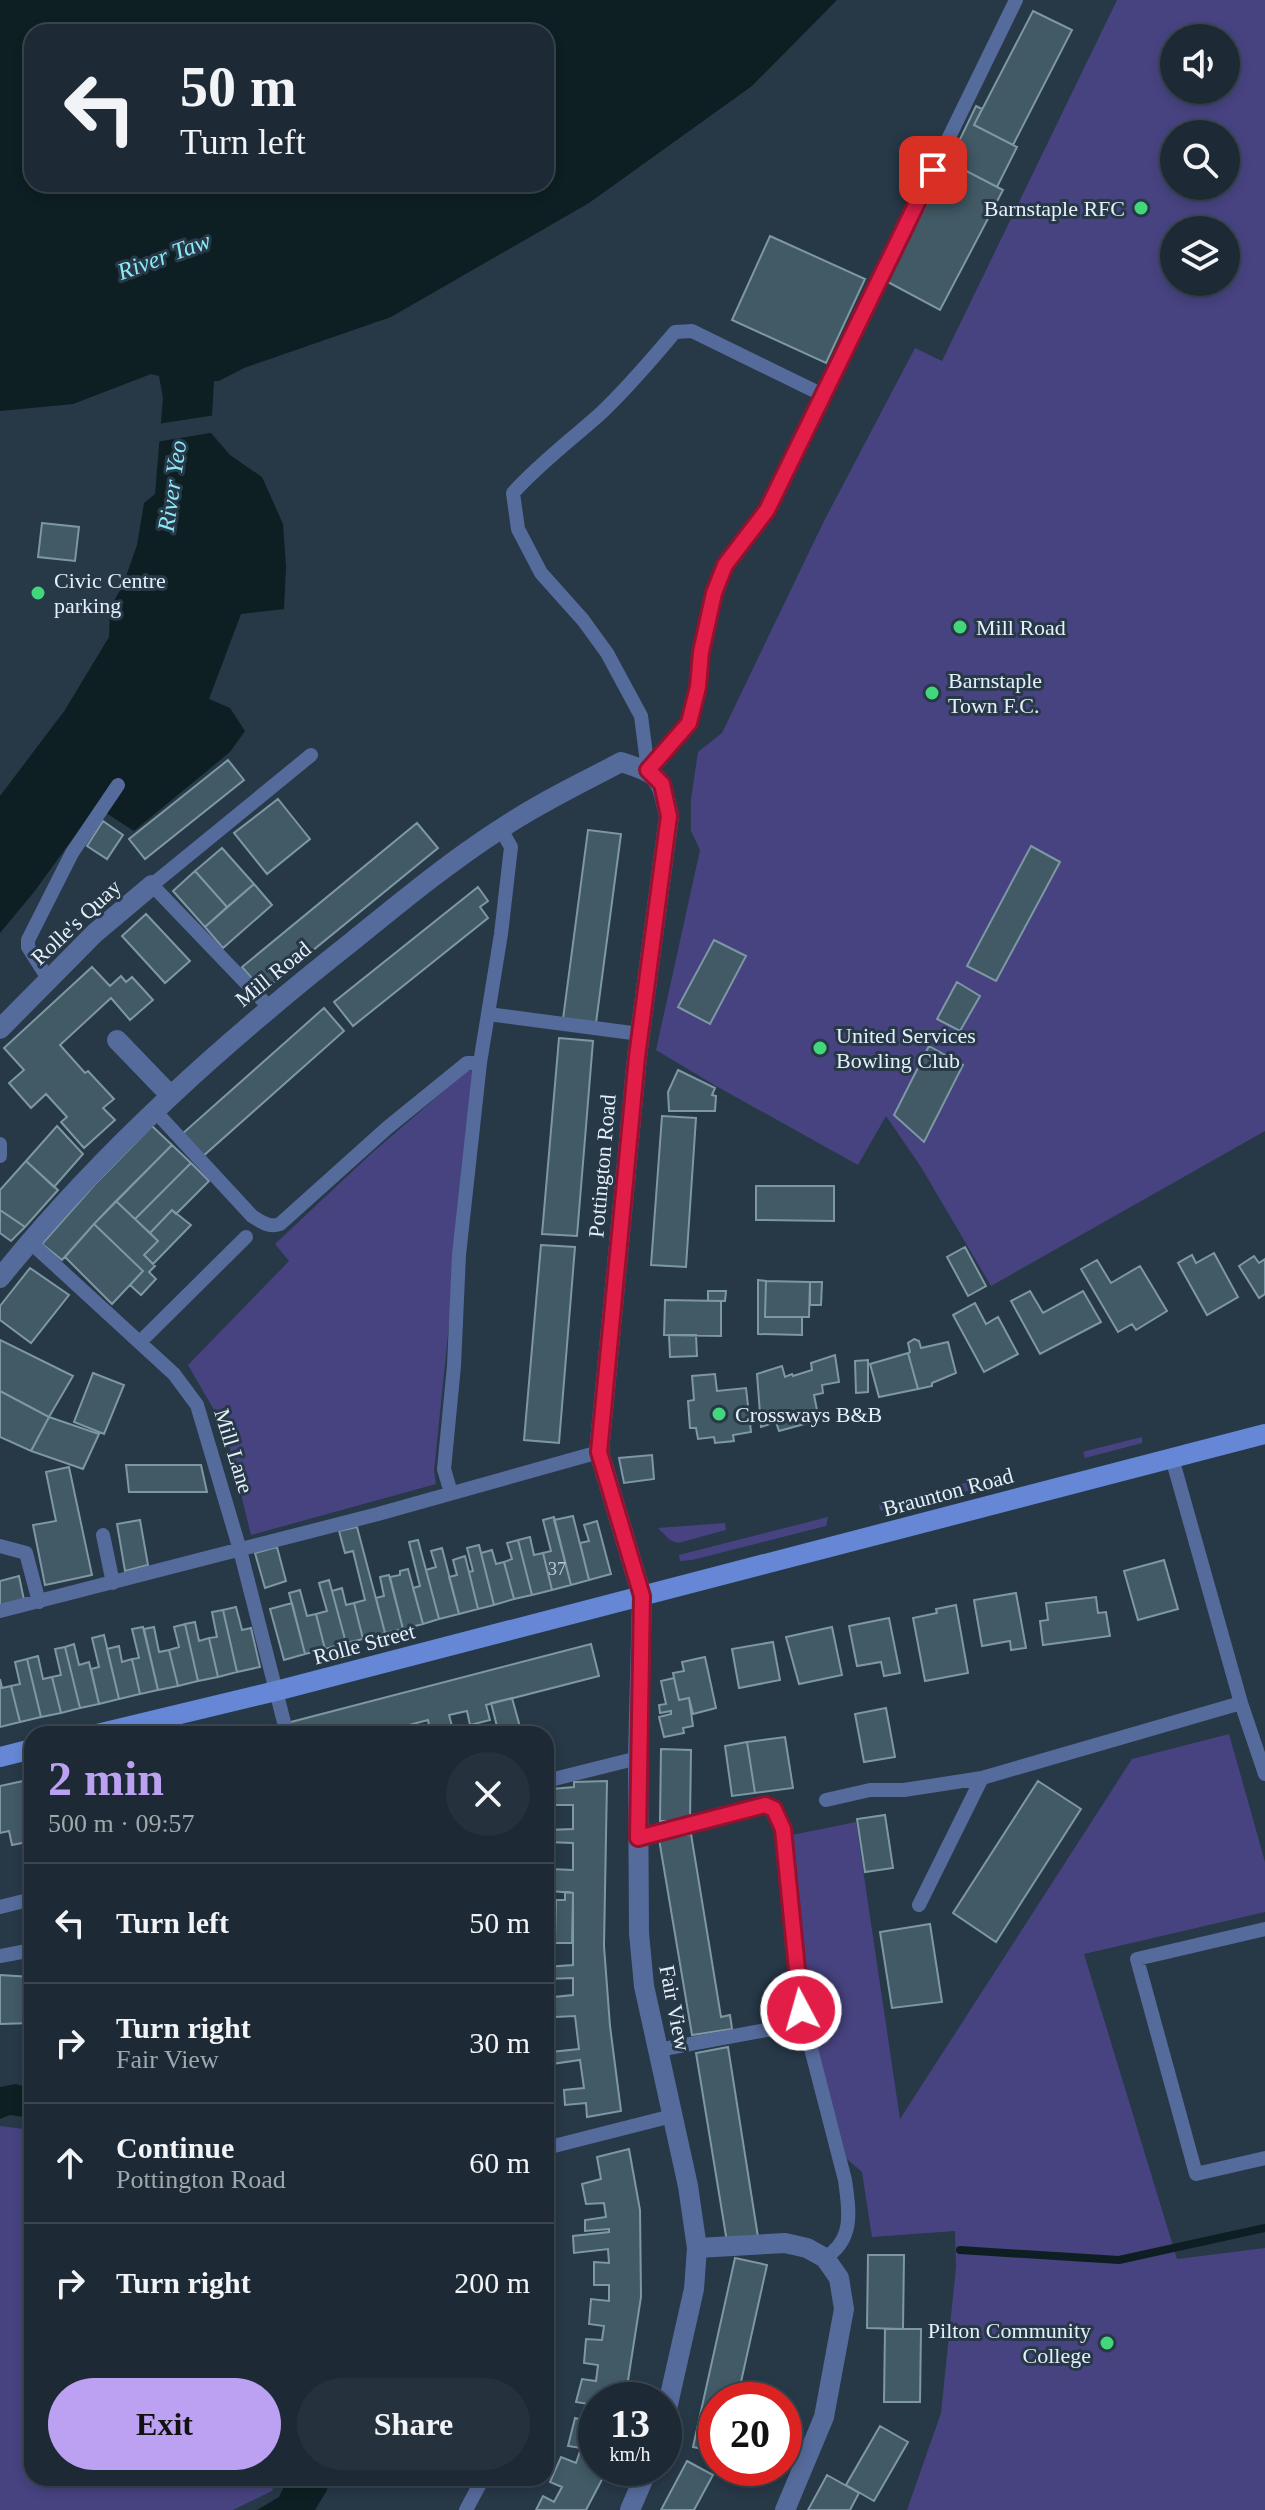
<!DOCTYPE html>
<html lang="en">
<head>
<meta charset="utf-8">
<style>
  body { margin:0; font-family:Georgia,serif; background:#25323d; color:#f1f3f6; height:100vh; display:flex; flex-direction:column; font-size:30px; white-space:nowrap }
  * { box-sizing:border-box; margin:0 }
  p { font-size:26px; color:#a0a7ad }
  .icon { flex:none; width:44px; height:44px; fill:none; stroke:currentColor; stroke-width:2; stroke-linecap:round; stroke-linejoin:round }
  .map { position:relative; flex:1; overflow:hidden }
  .drawer { position:absolute; left:24px; top:1726px; width:530px; height:760px; display:flex; flex-direction:column; background:#1d2a35; border-radius:24px; box-shadow:0 4px 12px #0003,0 0 0 2px #3b4650 }
  .drawer>* { flex:none }
  .banner { position:absolute; left:24px; top:24px; width:530px; height:168px; border-radius:24px; box-shadow:0 4px 12px #0003,0 0 0 2px #3b4650; background:#1d2a35; color:#f1f3f6; overflow:hidden }
  .controls { position:absolute; left:1160px; top:24px; display:grid; gap:16px }
  .controls a { display:grid; place-items:center; width:80px; height:80px; border-radius:50%; background:#1d2a35; box-shadow:0 4px 12px #0003,0 0 0 2px #3b4650; font-size:40px }
  .speed { position:absolute; left:578px; top:2382px; display:flex; gap:16px; font-size:40px; font-weight:700; text-align:center }
  .speed>* { display:grid; place-content:center; width:104px; height:104px; border-radius:50%; background:#1d2a35; box-shadow:0 4px 12px #0003,0 0 0 2px #3b4650; line-height:1 }
  .speed small { font-size:20px; font-weight:400 }
  .speed .limit { border:12px solid #d22; background:#fff; color:#111 }
  .pin { position:absolute; display:grid; place-items:center; width:68px; height:68px; color:#fff; margin:-34px; border-radius:16px; box-shadow:0 4px 12px #0006 }
  .me { position:absolute; width:88px; margin:-44px; rotate:354deg; stroke-linejoin:round; filter:drop-shadow(0 0 6px #0008) }
  .turn { display:flex; align-items:center; gap:28px; height:168px; padding:0 24px; font-size:36px }
  .turn .icon { width:104px; height:104px; stroke-width:2.5 }
  .turn b { display:block; font-size:56px; line-height:68px }
  .round { display:grid; place-items:center; flex:none; width:84px; height:84px; border-radius:42px; background:#25323d }
  .summary { display:flex; align-items:center; justify-content:space-between; height:136px; padding:0 24px }
  h1 { font-size:48px; font-weight:800; line-height:60px; color:#bca0f2 }
  .primary-button { display:flex; gap:16px; margin-top:auto; padding:16px 24px }
  .primary-button a { flex:1; height:92px; border-radius:48px; background:#bca0f2; color:#111; font-size:32px; font-weight:800; line-height:92px; text-align:center }
  .primary-button a+a { background:#25323d; color:#f1f3f6 }
  ul { padding:0; list-style:none }
  li { display:flex; align-items:center; gap:24px; height:120px; padding:0 24px; border-top:2px solid #3b4650 }
  li div { flex:1 }
  li b { display:block; font-size:30px }
  li em { font-style:normal }
  .map>svg:first-child { display:block }
  .green { fill:#474381; fill-rule:evenodd }
  .water { fill:#0d1f22; fill-rule:evenodd }
  .pier { fill:#273847 }
  .lines { fill:none; stroke-linecap:round; stroke-linejoin:round }
  .stream { stroke:#0d1f22; stroke-width:8 }
  .building { fill:#415a66; stroke:#7d98a4; stroke-width:2 }
  .service { stroke:#556b9c; stroke-width:14 }
  .minor { stroke:#556b9c; stroke-width:20 }
  .tertiary { stroke:#556b9c; stroke-width:20 }
  .secondary { stroke:#6587d5; stroke-width:20 }
  .route-casing { stroke:#92132f; stroke-width:20 }
  .route { stroke:#e11d48; stroke-width:14 }
  .poi-dot { fill:#43d77b; stroke:#273847; stroke-width:3 }
  .labels { text-anchor:middle; dominant-baseline:central; stroke-width:6; stroke-linejoin:round; paint-order:stroke }
  .number-label { font-size:18px; fill:#bbcad4 }
  .poi-label { font-size:22px; fill:#e4eff9; stroke:#273847; text-anchor:start }
  .street-label { font-size:22px; fill:#e4eff9; stroke:#273847 }
  .water-label { font-size:24px; font-style:italic; fill:#8be9f7; stroke:#273847 }
</style>
</head>
<body>
<div class="map">
<svg width="1265" height="2510" viewBox="0 0 1265 2510">
  <rect width="100%" height="100%" fill="#273847"/>
  <path class="green" d="M1117,0h148v1131l-274,155 -70,-119 -35,-51 -28,49 -142,-79 -60,-36 44,-200 -9,-19v-32l7,-47 24,-19 102,-212 91,-173 27,13zM1174,38h52v52h-52zM1174,134h52v52h-52zM1174,230h52v52h-52z
    M468,1070l7,1 -41,400 2,13 -185,51 -26,-106 -37,-64 101,-104 -14,-17 97,-91z
    M1142,1437v6l-57,15 -2,-6 3,-1z
    M1001,1474l-1,8 -111,31 -9,-3 -1,-6z
    M828,1517l-2,9 -134,34 -12,1 -1,-6z
    M725,1523l1,7 -48,13 -8,-3 -12,-12z
    M1229,1734l36,128v50l-181,42 93,305 88,-11v262h-358l34,-97 15,-146 -1,-36 -83,6 -10,-65 -15,-13 -36,-135 -19,-189 64,-13 44,297 232,-360z
    M0,2126l32,4v348h244l-4,13 -39,19h-233z"/>
  <path class="water" d="M0,0h837l-85,86 -163,117 -198,114 -147,51 -25,13h-5l-3,52 19,22 32,22 21,47 3,43 -2,42 -43,5 -32,85 21,9 15,23 -15,21 -96,79 -28,-18 -27,17 -45,62 -34,41v-137l65,-86 44,-73 1,-29 13,-23 14,-40 7,-42 11,-9 8,-96 -4,-22 -8,-2 -78,30 -73,7zM32,32h514v152h-514z
    M16,2084l16,5v29l-22,-3 -10,4v-32z
    M288,2478h41l-2,12 -12,20h-58l22,-13z"/>
  <path class="pier" d="M216,415v17l-60,10 1,-18z"/>
  <g class="lines">
    <path class="stream" d="M960,2250l159,10 146,-32"/>
  </g>
  <path class="building" d="M1033,11l39,19 -59,115 -39,-20z
    M976,106l6,3 -8,16 43,22 -20,40 -48,-25z
    M949,162l54,28 -63,120 -54,-29z
    M770,236l95,43 -39,84 -94,-43z
    M42,523l37,4 -4,34 -37,-4z
    M228,760l16,20 -99,79 -16,-20z
    M278,799l32,40 -43,35 -33,-41z
    M103,821l20,14 -16,24 -20,-13z
    M417,823l21,25 -175,143 -21,-24z
    M588,830l33,4 -25,189 -33,-4z
    M1031,846l29,16 -64,119 -29,-15z
    M222,848l32,36 -27,23 -32,-36z
    M195,871l32,36 -22,20 -32,-36z
    M254,884l18,21 -49,43 -18,-21z
    M478,887l10,14 -8,6 8,11 -135,108 -19,-24z
    M146,914l44,47 -25,22 -43,-47z
    M714,940l32,16 -36,68 -32,-17z
    M92,967l18,19 11,-10 5,6 6,-5 21,23 -23,20 -19,-22 -51,47 25,28 3,-2 26,28 -11,9 12,12 -31,28 -23,-26 6,-5 -21,-23 -15,14 -22,-25 15,-13 -20,-22z
    M957,982l23,14 -20,35 -23,-12z
    M324,1008l20,23 -142,126 -20,-23z
    M559,1038l34,3 -16,195 -35,-2z
    M929,1046l34,19 -39,77 -30,-27z
    M678,1070l37,18 -3,7 4,1 -1,15h-46l-1,-19z
    M662,1116l34,2 -10,149 -35,-2z
    M57,1126l26,28 -29,33 -28,-26z
    M152,1126l20,19 -78,79 -32,36 -20,-16 54,-61z
    M172,1145l19,18 -56,56 -19,-18z
    M26,1161l32,29 -33,37 -25,-17v-20z
    M191,1163l18,18 -33,33 -4,-4 -22,23 -15,-14z
    M756,1186h78v35l-78,-1z
    M116,1201l42,40 -14,14 11,11 -6,6 7,7 -15,16 -11,-10 13,-14 -49,-47z
    M0,1210l25,17 -14,14 -11,-8z
    M172,1210l19,15 -38,39 -9,-9 14,-14 -8,-8z
    M94,1224l49,47 -31,33 -47,-47z
    M541,1245l34,2 -16,196 -35,-3z
    M965,1247l21,39 -18,10 -21,-39z
    M1214,1253l24,44 -31,18 -29,-52 14,-8 4,8z
    M1254,1256l5,7 6,-4v35l-6,4 -20,-32z
    M1097,1260l14,23 29,-17 27,45 -31,19 -4,-6 -14,8 -37,-63z
    M30,1268l39,27 -38,48 -31,-23v-14z
    M758,1280l8,1 -1,36h37v18l-44,-1z
    M766,1281l44,1 -1,35h-44z
    M810,1282h12l-1,23h-11z
    M708,1291h18l-1,10h-17z
    M1030,1291l13,22 40,-22 18,31 -61,32 -29,-53z
    M665,1300l56,1v35l-57,-1z
    M975,1303l11,21 12,-7 20,37 -34,18 -31,-57z
    M669,1335h27l1,21 -27,1z
    M914,1339l5,2 2,7 27,-6 8,31 -24,10v3l-14,3 -10,-36 2,-1 -2,-9z
    M0,1340l73,36 -24,41 -49,-26z
    M908,1353l10,36 -39,8 -9,-33z
    M835,1355l4,27 -17,3 1,8 -9,2 5,25 -40,11 -3,-9 -15,5 -4,-53 25,-8 3,11 7,-3 1,2 19,-6 -1,-7z
    M868,1360v32l-12,1 -1,-32z
    M93,1373l31,12 -20,49 -30,-12z
    M715,1374l2,17 29,-3 5,44 -18,3 1,6 -19,2 -1,-6 -16,2 -2,-11h-6l-2,-27 6,-1 -2,-24z
    M0,1391l49,26 -18,34 -31,-14z
    M49,1417l50,17 -16,35 -52,-18z
    M652,1455l2,24 -30,4 -5,-25z
    M126,1465h75l6,27h-78z
    M69,1467l23,108 -47,10 -12,-60 23,-4 -10,-49z
    M573,1516l16,64 -18,5 -17,-65z
    M554,1517l17,68 -19,5 -9,-37 8,-2 -8,-31z
    M140,1520l8,45 -23,6 -8,-47z
    M597,1521l14,53 -22,6 -9,-37 9,-2 -5,-16z
    M357,1527l28,106 -22,6 -9,-36 11,-3 -12,-49 -8,2 -6,-22z
    M530,1537l4,18 9,-2 9,37 -20,5 -14,-55z
    M418,1540l21,79 -16,5 -10,-36 7,-2 -11,-44z
    M518,1540l14,55 -18,4 -10,-37 8,-3 -5,-16z
    M479,1545l15,60 -16,4 -9,-37 4,-1 -6,-23z
    M277,1547l9,34 -21,7 -10,-35z
    M442,1548l17,66 -20,5 -13,-49 10,-3 -5,-16z
    M492,1550l4,14 8,-2 10,37 -20,6 -13,-52z
    M465,1556l13,53 -19,5 -10,-37 8,-2 -4,-15z
    M1164,1560l14,49 -40,11 -14,-49z
    M408,1569l15,55 -20,5 -13,-52 10,-2v-4z
    M389,1575l14,54 -18,4 -9,-35 8,-2 -4,-19z
    M19,1576l5,24 -24,6v-25z
    M329,1580l17,63 -21,6 -9,-35 11,-3 -8,-28z
    M342,1588l4,17 8,-2 9,36 -17,4 -14,-52z
    M300,1590l7,26 9,-2 9,35 -20,5 -16,-61z
    M1016,1593l10,55 -15,2 -1,-9 -28,5 -8,-46z
    M1096,1597l2,16 8,-1 4,24 -67,9 -3,-24 8,-1 -2,-17z
    M292,1603l13,51 -21,6 -14,-51z
    M956,1605l12,68 -43,8 -12,-63 24,-5 -1,-4z
    M236,1607l6,23 9,-2 9,39 -23,5 -14,-62z
    M223,1610l14,62 -19,5 -9,-39 8,-1 -5,-25z
    M889,1618l11,55 -16,3 -3,-14 -24,4 -8,-40z
    M195,1622l4,19 10,-3 9,39 -20,4 -13,-57z
    M185,1624l13,57 -20,5 -9,-36 10,-3 -5,-20z
    M143,1627l15,63 -18,4 -8,-35 7,-1 -7,-29z
    M154,1627l5,25 10,-2 9,36 -20,4 -14,-61z
    M832,1627l10,48 -43,9 -13,-47z
    M104,1635l15,64 -20,5 -8,-35 8,-2 -7,-29z
    M773,1642l7,38 -41,8 -7,-39z
    M74,1644l5,21 10,-3 10,42 -19,4 -15,-61z
    M591,1644l8,32 -113,29 4,15 -20,5 -3,-14 -18,4 4,15 -18,4h-4l-3,-14 -19,5 2,9h-121l-3,-11z
    M119,1646l3,16 10,-3 8,35 -21,5 -12,-50z
    M65,1647l15,61 -19,5 -9,-36 9,-2 -6,-26z
    M38,1656l5,23 9,-2 9,36 -20,4 -14,-58z
    M705,1657l11,51 -23,6 -4,-16 -10,2 -6,-27 11,-2 -2,-9z
    M27,1659l14,58 -21,5 -9,-36 9,-2 -5,-22z
    M674,1678l5,22 10,-2 4,28 -10,2 1,5 -20,4 -5,-20 12,-3v-3l-11,2 -1,-8 7,-1 -5,-23z
    M0,1679l2,9 9,-2 9,36 -20,5z
    M512,1698l10,36h-23l-8,-31z
    M886,1708l9,49 -31,5 -9,-48z
    M270,1725l2,9h-41z
    M785,1737l8,51 -38,5 -8,-51z
    M747,1742l8,51 -23,3 -7,-50z
    M661,1749l30,1 -1,71h-30z
    M32,1779v62l-20,4 -3,-14 -9,2v-47z
    M607,1781l-3,165 6,80 11,85 -34,6 -1,-14 -21,2 -1,-15 20,-2 -4,-28 -28,4 -1,-12 28,-3 -4,-33 -20,1 -1,-20 19,-2v-17l-27,1v-12l27,-2v-72l-22,-2 -1,-22 23,1v-27l-26,-1 1,-12 25,-1v-24h-21v-16l22,-2v-5z
    M1038,1781l43,28 -85,133 -43,-29z
    M885,1815l8,53 -28,4 -8,-53z
    M691,1834l30,183 9,-2 2,14 -40,6 -33,-196z
    M565,1892l8,1 -1,50h-17l1,-43h9z
    M930,1924l12,78 -50,6 -12,-76z
    M0,1975l32,2v46l-32,1z
    M728,2047l30,190 -31,5 -31,-189z
    M629,2149l11,61 1,87 -16,103h-29v15l-8,-2v-9l-12,-2 6,-23 14,2 2,-16 -14,-2 2,-24 16,1 2,-14 -15,-2 2,-25 18,2v-16h-15v-23l15,1 -1,-14 -34,4 -1,-17 36,-4v-3l-24,2v-11l21,-3 -2,-14 -18,1 -4,-20 19,-5 -4,-22z
    M868,2255h36l-1,74 -36,-1z
    M735,2258l32,7 -30,135h-21v52l-23,-5z
    M885,2329h36l-1,73h-36z
    M575,2418l21,5v45h12l-22,42h-50l7,-14 11,6 8,-15 -12,-5 11,-25 15,6 5,-15 -13,-2z
    M880,2426l28,16 -34,59 -28,-16z
    M687,2461l26,14 -19,35h-33z
    M827,2475l32,18 -9,17h-42z"/>
  <g class="lines">
    <path class="service" d="M648,770l41,-47 9,-36 3,-35 13,-59 11,-28 42,-55 249,-510
      M648,770l-7,-54 -34,-63 -24,-33 -42,-47 -23,-44 -5,-36c27,-30 58,-53 87,-79 27,-25 51,-54 75,-82l17,-1 131,64
      M49,980l-21,-33v-7l44,-87 46,-68
      M269,1007l-117,-122 159,-130
      M488,1014l152,20
      M154,1110l98,106c10,6 17,12 28,8l107,-96 80,-65h13
      M0,1144v12
      M29,1241l145,133 23,31 43,145 47,184
      M140,1342l106,-105
      M1172,1458l69,245 24,71
      M451,1493l-7,-24 10,-103 5,-111 21,-192 21,-129 10,-87 -11,-19
      M103,1535l10,48
      M0,1546l26,7 13,49
      M0,1611l378,-97 221,-62
      M546,1781l92,-23
      M826,1800l44,-10h34l78,-12
      M638,1838l127,-33 9,4 9,20 18,181 44,170c4,30 10,59 -20,78
      M919,1905l63,-127 259,-75
      M0,1907l32,-8
      M1265,1929l-128,30 59,215 69,-16
      M0,1956l32,-6
      M658,2050l146,-27
      M546,2148l126,-32
      M466,2510l17,-32"/>
    <path class="minor" d="M0,1029l95,-96 57,-48
      M117,1040l53,55
      M0,1278c103,-128 226,-237 354,-338 47,-38 94,-77 145,-110 38,-26 81,-46 122,-68 40,13 39,14 48,54l-32,241 -38,395 43,144
      M697,2248l88,-5 22,5 18,10 14,20 5,31 -20,108 -39,93"/>
    <path class="tertiary" d="M642,1596l-4,162 1,175 5,53 44,200 9,62 -3,41 -30,133
      M630,2510l18,-42"/>
    <path class="secondary" d="M97,1734l179,-43 989,-257
      M0,1757l32,-8"/>
  </g>
  <g class="lines">
    <defs>
      <path id="route" d="M801,2010l-18,-181 -9,-20 -9,-4 -127,33 4,-242 -43,-144 38,-395 32,-241 -7,-32 -14,-14 41,-47 9,-36 3,-35 13,-59 11,-28 42,-55 166,-340"/>
    </defs>
    <use href="#route" class="route-casing"/>
    <use href="#route" class="route"/>
  </g>
  <g class="poi-dot">
    <circle cx="1141" cy="208" r="8"/>
    <circle cx="38" cy="593" r="8"/>
    <circle cx="960" cy="627" r="8"/>
    <circle cx="932" cy="693" r="8"/>
    <circle cx="820" cy="1048" r="8"/>
    <circle cx="719" cy="1414" r="8"/>
    <circle cx="1107" cy="2343" r="8"/>
  </g>
  <g class="labels">
    <g class="number-label">
      <text x="557" y="1569">37</text>
    </g>
    <g class="poi-label">
      <text x="1125" y="208" text-anchor="end">Barnstaple RFC</text>
      <text x="54" y="580">Civic Centre<tspan x="54" dy="25">parking</tspan></text>
      <text x="976" y="627">Mill Road</text>
      <text x="948" y="680">Barnstaple<tspan x="948" dy="25">Town F.C.</tspan></text>
      <text x="836" y="1035">United Services<tspan x="836" dy="25">Bowling Club</tspan></text>
      <text x="735" y="1414">Crossways B&amp;B</text>
      <text x="1091" y="2330" text-anchor="end">Pilton Community<tspan x="1091" dy="25">College</tspan></text>
    </g>
    <g class="street-label">
      <text transform="translate(76 922) rotate(-43)">Rolle's Quay</text>
      <text transform="translate(273 974) rotate(-39)">Mill Road</text>
      <text transform="translate(602 1166) rotate(-85)">Pottington Road</text>
      <text transform="translate(234 1451) rotate(73)">Mill Lane</text>
      <text transform="translate(948 1492) rotate(-15)">Braunton Road</text>
      <text transform="translate(364 1644) rotate(-15)">Rolle Street</text>
      <text transform="translate(675 2008) rotate(79)">Fair View</text>
    </g>
    <g class="water-label">
      <text transform="translate(164 256) rotate(-20)">River Taw</text>
      <text transform="translate(172 486) rotate(-82)">River Yeo</text>
    </g>
  </g>
</svg>
<div class="controls">
<a><svg class="icon" aria-label="sound" viewBox="0 0 24 24"><path d="M4 9h4l5-4v14l-5-4H4zM17 9q2 3 0 6"/></svg></a>
<a><svg class="icon" aria-label="search" viewBox="0 0 24 24"><circle cx="10" cy="10" r="6"/><path d="M15 15l6 6"/></svg></a>
<a><svg class="icon" aria-label="layers" viewBox="0 0 24 24"><path d="M12 4l9 5-9 5-9-5zM3 14l9 5 9-5"/></svg></a>
</div>
<div class="speed"><div>13<small>km/h</small></div><div class="limit">20</div></div>
<div class="pin" style="left:933px;top:170px;background:#d93025"><svg class="icon" aria-label="arrive" viewBox="0 0 24 24"><path d="M6 21V4h12l-3 4 3 4H6"/></svg></div>
<svg class="me" style="left:801px;top:2010px" viewBox="-20 -20 40 40"><circle r="17" fill="#e11d48" stroke="#fff" stroke-width="3"/><path d="M0-11L8 9 0 5-8 9z" fill="#fff"/></svg>
<div class="banner">
<div class="turn"><svg class="icon" aria-label="left" viewBox="0 0 24 24"><path d="M17 20v-9H6M10 6l-5 5 5 5"/></svg><div><b>50 m</b>Turn left</div></div>
</div>
<section class="drawer">
<div class="summary"><div><h1>2 min</h1><p>500 m · 09:57</p></div><a class="round"><svg class="icon" aria-label="close" viewBox="0 0 24 24"><path d="M6 6l12 12M18 6L6 18"/></svg></a></div>
<ul>
<li><svg class="icon" aria-label="left" viewBox="0 0 24 24"><path d="M17 20v-9H6M10 6l-5 5 5 5"/></svg><div><b>Turn left</b></div><em>50 m</em></li>
<li><svg class="icon" aria-label="right" viewBox="0 0 24 24"><path d="M7 20v-9h11M14 6l5 5-5 5"/></svg><div><b>Turn right</b><p>Fair View</p></div><em>30 m</em></li>
<li><svg class="icon" aria-label="ahead" viewBox="0 0 24 24"><path d="M12 20V5M6 11l6-6 6 6"/></svg><div><b>Continue</b><p>Pottington Road</p></div><em>60 m</em></li>
<li><svg class="icon" aria-label="right" viewBox="0 0 24 24"><path d="M7 20v-9h11M14 6l5 5-5 5"/></svg><div><b>Turn right</b></div><em>200 m</em></li>
</ul>
<div class="primary-button"><a>Exit</a><a>Share</a></div>
</section>
</div>
</body>
</html>
